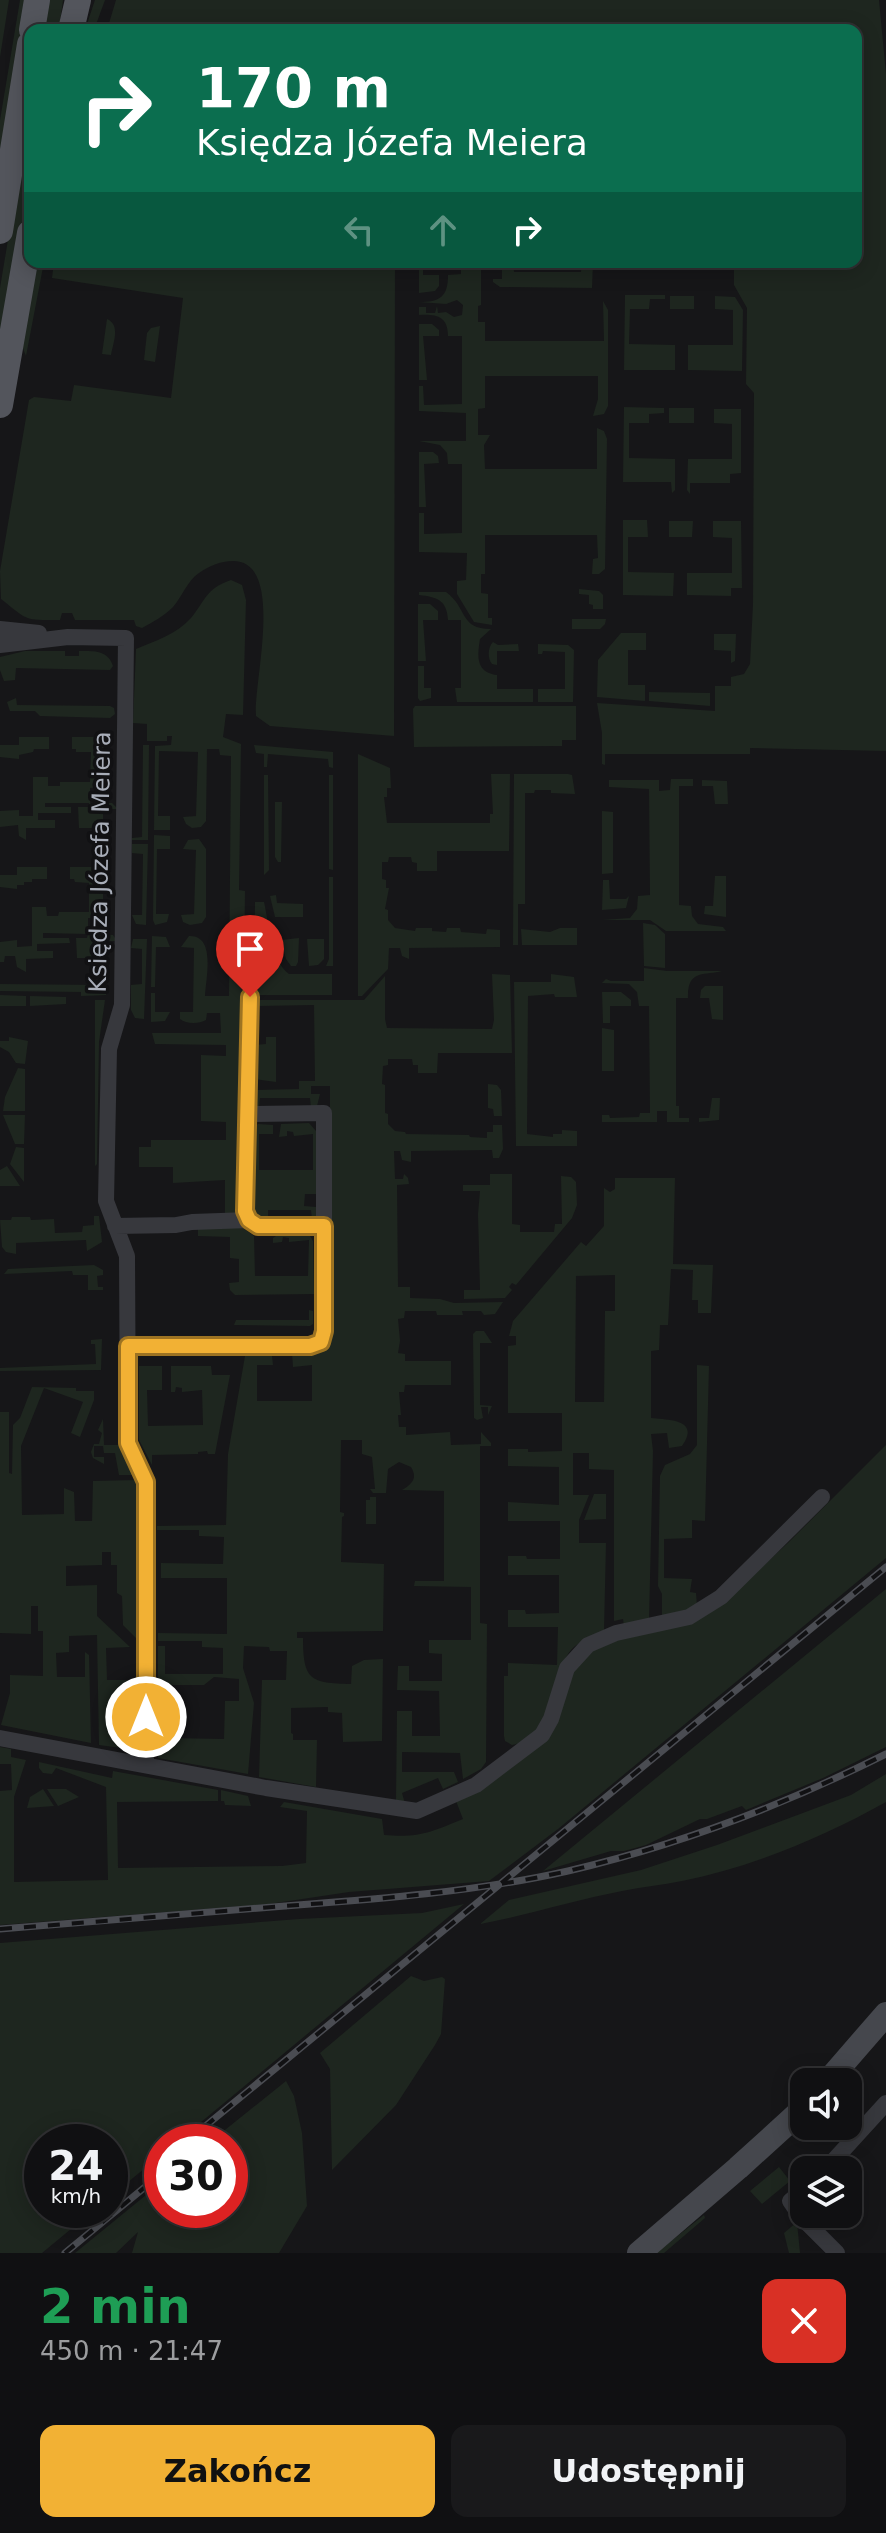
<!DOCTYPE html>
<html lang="pl">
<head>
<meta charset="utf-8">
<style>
  body { margin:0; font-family:"DejaVu Sans",sans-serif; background:#19191b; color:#f1f3f6; height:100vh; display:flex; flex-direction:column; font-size:30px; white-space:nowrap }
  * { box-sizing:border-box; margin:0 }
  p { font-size:26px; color:#9c9d9f }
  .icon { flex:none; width:44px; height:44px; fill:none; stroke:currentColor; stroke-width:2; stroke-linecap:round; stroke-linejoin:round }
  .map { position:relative; height:2253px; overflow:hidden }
  .drawer { display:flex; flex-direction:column; background:#101012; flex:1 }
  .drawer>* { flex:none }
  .banner { position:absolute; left:24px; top:24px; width:838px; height:244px; border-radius:16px; box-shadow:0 4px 20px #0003,0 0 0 2px #303032; background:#0b6e4f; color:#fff; overflow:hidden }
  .controls { position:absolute; left:790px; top:2068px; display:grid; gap:16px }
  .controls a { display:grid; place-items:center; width:72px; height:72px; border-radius:16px; background:#101012; box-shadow:0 4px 20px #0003,0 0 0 2px #303032; font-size:40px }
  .speed { position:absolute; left:24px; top:2124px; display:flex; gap:16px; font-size:40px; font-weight:700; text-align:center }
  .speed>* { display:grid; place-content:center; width:104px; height:104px; border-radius:50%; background:#101012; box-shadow:0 4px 20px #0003,0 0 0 2px #303032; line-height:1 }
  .speed small { font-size:20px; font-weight:400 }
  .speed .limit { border:12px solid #d22; background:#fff; color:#111 }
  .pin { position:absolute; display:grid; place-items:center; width:68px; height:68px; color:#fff; margin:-82px -34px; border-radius:50% 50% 50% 0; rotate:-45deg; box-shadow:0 0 8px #0007 }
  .pin .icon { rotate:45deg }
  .me { position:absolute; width:88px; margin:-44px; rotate:0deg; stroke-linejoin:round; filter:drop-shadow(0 0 6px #0008) }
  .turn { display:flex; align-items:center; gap:28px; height:168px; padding:0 40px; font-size:36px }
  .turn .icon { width:104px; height:104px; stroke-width:2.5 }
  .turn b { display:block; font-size:56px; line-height:68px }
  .lanes { display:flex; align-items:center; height:76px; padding:0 40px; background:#0003; justify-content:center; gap:40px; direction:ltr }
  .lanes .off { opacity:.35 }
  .round { display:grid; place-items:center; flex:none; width:84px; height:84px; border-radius:16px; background:#19191b }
  .head { display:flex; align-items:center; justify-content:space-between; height:136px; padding:0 40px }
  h1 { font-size:48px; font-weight:700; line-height:60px; color:#1e9e55 }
  .cta { display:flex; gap:16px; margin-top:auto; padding:16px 40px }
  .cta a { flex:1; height:92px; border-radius:16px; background:#f2b134; color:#111; font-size:32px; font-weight:700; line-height:92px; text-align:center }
  .cta a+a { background:#19191b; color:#f1f3f6 }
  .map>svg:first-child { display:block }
  .green { fill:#1e261f; fill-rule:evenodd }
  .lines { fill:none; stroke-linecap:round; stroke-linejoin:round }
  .street { stroke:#37383d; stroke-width:16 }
  .secondary { stroke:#45474d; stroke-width:24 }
  .primary { stroke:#53555c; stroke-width:26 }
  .rail-casing { stroke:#4a4c52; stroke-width:7 }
  .rail { stroke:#111113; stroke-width:4; stroke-dasharray:12; stroke-linecap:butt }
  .route-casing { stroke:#9d7322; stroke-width:20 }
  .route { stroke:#f2b134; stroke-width:14 }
  .labels { text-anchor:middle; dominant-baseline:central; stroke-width:7; stroke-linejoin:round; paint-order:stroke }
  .street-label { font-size:24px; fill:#a8adb8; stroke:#111113 }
</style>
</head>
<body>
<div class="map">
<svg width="886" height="2253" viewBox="0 0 886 2253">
  <rect width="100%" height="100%" fill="#161618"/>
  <path class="green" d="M0,0h9l-9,57z
    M20,0h10l-30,187v-67z
    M47,0h16l-4,30h-16z
    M95,0h10l-11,30h-9z
    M116,0h763l7,74v677l-136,-3v6h-145v11l-3,-1v-31l-5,-30 118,8v-25h16v-9l13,-3 6,-10 3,-60 1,-211 -8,-9 1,-76 -13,-23v-23h122v-232h-749z
    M30,107v79l-30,165v-63z
    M34,262h10l-18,94 -4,-10z
    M54,262h341l-1,474 -124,-10 -14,-10c-3,-33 30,-155 -23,-155 -13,0 -24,5 -34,12 -12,8 -17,24 -26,34 -9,9 -20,15 -31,21l-6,-2 -2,-6h-59l-3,-7h-10l-2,7c-37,0 -31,1 -59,-21l-1,-28 29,-171 5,-3 37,4 3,-16 97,13 12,-100 -131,-20z
    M419,262h4v13h16v11l-4,5 -16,2z
    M461,262h20v43l-3,1v16h7v19h119l-1,-40 5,9v96l-4,8 -11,2 5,-17v-23h-113v32l-7,1v26h12l-6,10 1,24h112v-41l7,3 3,8 -2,130 -6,5h-7l1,-15 5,-1 -1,-23h-112v39h-4v19l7,1v24h4v7l-18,-3 -17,-28v-13l9,-1 1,-27 -48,-1v-39h5v21l38,-1v-69h-14l-1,-11 -7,-8 -21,-4h47v-28l-47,-2v-25h4l1,19 38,-1v-68h-14c0,-20 -12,-22 -29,-21v-8h7v6h9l2,-7 1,7 8,-1 8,5 8,-2 1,-10 -6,-5 -11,4 -27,-2c21,0 29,-5 29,-27l13,-1z
    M495,262h18l1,10h67l1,-10h11l-1,26 -92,-1 -7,-5v-3h9v-11l-9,-1z
    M625,295h40v4h-15l-1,10h-19l-1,35 46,1v25h-51z
    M670,296h24v13h-24z
    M715,296l20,1 8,13 -1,61 -54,-1v-25h45v-35l-18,-1z
    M107,319c14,6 6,24 4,36l-9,-1z
    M419,324h13l7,6v6h-16l4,44h-8z
    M160,326l-5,36 -11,-2 3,-27 4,-5z
    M624,407l40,1v5l-15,1v9h-20v35l46,1v31l-3,3 -1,-11h-48z
    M669,408h25v15h-25z
    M714,409h27v64l-11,1v9h-40v11l-3,-4 1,-31h44v-35l-18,-1z
    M419,452h14l5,4 1,7 -15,1 2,43h-7z
    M623,520h24l1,17h-20v35l46,1 -1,23 -50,-1z
    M669,521h24l-1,16h-23z
    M713,521h28l1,67h-11v8l-44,-1v-22h45v-35l-19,-1z
    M231,580l11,5 4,15 -3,115 -17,-1 -3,23 18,7 -2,146 6,1 -4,325 -16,-3v-33l-52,3v-16h-34v-20h12v-7h75v-18l-25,-1v-66l25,1v-11l-71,-1 -3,-11h69l-1,-20h-13l-1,7c-7,4 -20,4 -26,-1v-7h13l1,-64 -13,-1 8,-11c27,-1 17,41 16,60h24l2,-240 -11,-1 -1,-6h-12l-1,72 -5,6 -9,1 -6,-4 -3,-7 13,-1 2,-64 -39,-1 -1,65h12v14h-16l1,-84 16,-1 1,-9h-5v5h-20v-17l-14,-1 3,-74c19,-8 41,-15 55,-31 15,-18 14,-29 40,-38z
    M579,589l20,2 4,4v14h-10v-4l-4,-1v-9l-10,-1z
    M446,592c22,16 13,37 45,37l-11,10c-3,18 -4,33 17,36v14h36v13h-76l-2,-14h6v-68h-13c-1,-20 -11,-23 -29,-25v-3z
    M418,604h12l8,7v9h-15l3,41h-8z
    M572,619h34l-1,5 -5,5h-28z
    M621,633h25v17h-18v35h17v16l-48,-4 1,-37z
    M714,634h22l-1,27 -4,2v-12l-17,-1z
    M493,642l5,3 20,-1 1,7h-22v14l-5,-1c-5,-6 -4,-17 1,-22z
    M538,644l30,1 6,5 -1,52h-35v-13h27v-37l-22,-1 -1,3h-4z
    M25,651h40v5h14v-5c15,0 29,-1 34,15l-3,4 -94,-2 -1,12 -11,1 -4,-11v-13z
    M424,666v22h7v10l-11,3 -2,-3v-32z
    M649,692l61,1v13l-61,-5z
    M16,698l1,7 93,1 4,2 1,6 -5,4 -70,-2 -5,-5h-25l-3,-9z
    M415,706h161v34h-14v6l-148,1 -1,-38z
    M19,737h30v12h-15l-1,3 -14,3v4l-19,-2v-12h19z
    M72,737h32v50l-14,1v15h22l6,6h-15v19h-24l-1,-21h11v-4h-44v4h26v6h-33v7h17v8h-29v12l-7,-4 -1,-11 -18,2v-16l19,-1v6h14v-39h15v9h12v-4h30l1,-30h-15v-3h-4z
    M143,745h6l-1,95h-16v-2l10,-1z
    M254,745l79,7v16l-4,-1 -1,-8 -60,-5 -1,13h-3v-13l-8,-1z
    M358,754l32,14 1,20h-4v9h-3l3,26h103v-9h3l-2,-40h19l-1,77h-72v20h-20v-8l-5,-1 -1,-5h-22l-1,5h-6v17l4,1v8h3l-4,21 3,1v10l7,8 20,3 1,-3h16v3l14,1 1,-4h13l1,4 25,2 1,-5 13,1v17l-91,1v11l-7,-3 -2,-8h-11l-1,21 -26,27h-4z
    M514,774h54l4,1 3,19 -24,-1v-3h-16l-1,3h-9v111h-7v41h-5z
    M264,775h4l1,95 -5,5z
    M329,775h4v95l-4,-1z
    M671,779h22v7h-14v119l12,1 1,10 6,8 25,3 3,4h-60l-16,-11h-48l28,-2 7,-9 1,-13 12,-1 -1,-106 -40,-2v-7h50v11l11,-1z
    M702,780l25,1 1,23h-13l-2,-18h-11z
    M275,802h7l-1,60h-3l-3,-5z
    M602,811l11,1v61l-11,1z
    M154,835l16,1v13h-13l-1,65h13l-2,8 -12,3 -2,-5z
    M199,839l7,10v68l-4,6 -12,2 -7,-3 -2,-7 13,-1 2,-64 -13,-1 5,-9z
    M132,844h16l-2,81 -10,-1 -4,-9h10l1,-61 -11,-1z
    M17,867h30v12h-15v3h-8v3h-7v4l-17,-2v-12h17z
    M70,867h33v51h-15v15l25,2 4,6h-15l-1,17h-24l-1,-20h11l1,-4 -45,-1v5h26l1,5 -33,1v7h16v7l-27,1v13l-9,-5 -2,-11h-10l-1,6h-4v-20l17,-2v7l15,-1v-39h14l1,9h11l1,-4h30v-29l-14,-1 -1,-3h-4z
    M715,876h11v41l-22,-3 1,-8h8z
    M329,877h4v89h-7l3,-7z
    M603,880h6l1,19h16l3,-3 -3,12 -24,2z
    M276,895l1,8 26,1v13h-28l-5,-21z
    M255,902h9c5,22 7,59 25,72h43v21h-78z
    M643,923l12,2 10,9v34l-21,-2z
    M560,928h17v17h-55l-1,-16 29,3z
    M152,936l14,1 4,10h-14l-1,40h-4z
    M299,938l-1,24 -2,4h-5l-5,-7 -5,-19z
    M133,939h14l-3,80 -9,-1 -4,-8v-25l11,-1v-35l-11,-1z
    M307,939h17v20l-6,6 -9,1z
    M644,968l23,3h55c-16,5 -35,-3 -34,27h-12v108h3v12h10v4h-22v-11h-10v11h-55v-7h7l1,3 29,-1 1,-4h10l-1,-107h-10l-2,-14 -8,-8 -27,-1 4,-4 5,2h33z
    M492,974l18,1 2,78h-74l-1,20h-19v-8h-5l-1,-6h-24v6l-5,1 -1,18 3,1v28l3,1v10l7,7 10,1 1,2 63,1 1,2 17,1v-6h6v-7h9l1,24 -4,9h-6l-1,-8 -81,1v11l-9,-2 -2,-9h-6l1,28h8l1,-5 4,4 1,6 -12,1 1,102h12v11l30,1 14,4 49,-1 -8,12 -11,1 -3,-4h-19l1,4h-26l-1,-4h-31l-1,7 -6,1 2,22 -2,12 7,1v7h46v24h-46l-1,7h-5l2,23h-3l1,12h7v8l44,-3 1,13 30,-1v-12l10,11v3h-11v177l7,1 -1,138 -5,7 -18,10 -3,-26 -58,-1v20h52l4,10 -15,7 -5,-11 -36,15 3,11 -9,-4 1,-89h15v25h28l-1,-45 -42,-1 1,-24h11v15h33v-27l-13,-1v-13h42v-53l-57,-1 1,-5h29v-90l-42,-1c10,-6 16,-12 9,-23l-12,-5 -11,7 -2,24h-13l-3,-4h5l-3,-32 -10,-3v-14h-21l-1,72 4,1v3l-2,1 -1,45 43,2 -1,67 -86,1v6h6c0,43 8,45 48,46l1,-18 12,-6 19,-1 -1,82 -39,1 -1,-29 -14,-1v-5l-37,1v25l2,1v6h24l-1,47 -57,-10 3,-97h24l1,-29h-17l-1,-4 -25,-1 -1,22 11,35 -6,71 -90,-16v-58h8l1,38 57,1 1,-38h14v-22l-25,-2 -10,8h-46v-39h7v28h58v-26l-21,-1v-6h-44v-8l69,1v-56h-66v-15l62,1 1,-27 -25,-1v-6h-42v-4l69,-1 2,-71 17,-98h27l1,9h-16v36h55v-36l-19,2 -1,-14 38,-18v-249h-19v8h9l-3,12 -6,2 -1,-10h-50l-1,10 -6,-2v-12l3,-4 43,-1v-8h16l-1,-76 -56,1 -4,-6h110l21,-24v43l2,9 105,1 2,-9z
    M551,974l23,3 3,20h-22l-1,-3 -26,2 -1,138 26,3v-3h9v-4l15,1v15h-61l-2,-164h37z
    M0,984l100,1v4l7,1 -1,5 -25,1v-4l-81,-1z
    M705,986h18v34l-11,-1 -3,-21h-9l1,-8z
    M602,992h19l10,8v6h-21v17h-7z
    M151,993h4v19h15l-5,9 -14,1z
    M0,995l26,1v10h-26z
    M30,996l36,1v7l-36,2z
    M95,1000h10l-6,42 -2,122 -2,2z
    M602,1028l12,2v41h-12z
    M9,1037l19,4 -3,23 -9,-1 -7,-11 -9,-5v-6h9z
    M266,1037h10v45l-22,-3 1,-34 11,-1z
    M18,1068l7,1v42h-22l2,-14z
    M488,1084l9,1 4,5 1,26h-8l-1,-7 -5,-1z
    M712,1098h8l-1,22 -20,2v-4h10z
    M3,1115h22l-1,29h-9z
    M309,1123l7,8v63h-11l-1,12 12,1v11l-4,2 -1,-10h-43v11l-16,-6v-85l6,-6 15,1v9h-14v36h54v-36l-19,2 -1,-4 -6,-1v5l-8,1 2,-13z
    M16,1147l8,1v34l-14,-18z
    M7,1166l13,20h-20v-16z
    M490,1174h22v50l8,1v7h34l1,-8h7l-1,-48 10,1 5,5 1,23 -5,13 -56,67 -4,-2 -3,4 3,3 -7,8 -41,1v-9h16l-2,-76 2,-23h-17v-6h27z
    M615,1178h60l-2,86 40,1 -2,48h-13v-13h-6l1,-30 -22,-1 -3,56h-8l-1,25 -8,1v67c17,2 50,1 31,28l-13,2 -2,-15 -16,1 2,17 -4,170 -25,5 -1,-7 -9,2v-151l-25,-1v-16h-16v42h16l-10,25v23h27l-2,88c-11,5 -25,10 -33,19 -23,27 -17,89 -59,95l-7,-4 -1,-5v-60h4v-13l49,2 1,-38h-50v-17h17l1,4 33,-1v-38h-51v-19h18l1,3h33v-38h-52v-19l51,3v-38l-51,-1v-17h20v3l34,-1v-38h-54v-67l8,-1v-9h-7l4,-15 68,-79 5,4 18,-20v-38l6,4 5,-3zM615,1275v36h-10l-1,91h-29l1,-126z
    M94,1216h5l3,26 -15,9 -1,-11 -70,3v11l-10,-2 -4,-5 -2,-27h11l1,-3h18l1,3 23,-1 1,14 27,-1 1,-6 11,-1z
    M198,1225h41l15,11 1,40h53l1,-36 -20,2v-4l-6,-1 -1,5 -9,1v-5l3,-2h34l3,5 1,53 -79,1 -5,-5 -1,-7 10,-1v-23l-9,-1v-21l-32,-1z
    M94,1265l9,5v5l-6,1 1,11h5v3h-15v-15h-15l-1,-4 -68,3 4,-5z
    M309,1310l4,1v13l-3,2 -76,-1 2,-5h73z
    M476,1331h8l8,12h-12v62l12,1 -4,9v-8h-7l2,11 -6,2 -3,-2 -1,-84z
    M102,1339l-1,31 -101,1v-3l96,-4 -1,-20h-4v-4z
    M697,1365l12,1 -4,155 -13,-1v18l-28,1v39l28,1 -2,13 6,1 1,13 -35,13v-25l-4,-8 2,-110 5,-11 25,-11 7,-9z
    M139,1366h23v24h-15l1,36 55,-1 -1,-35 -20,2v-4l-6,-1 -1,5h-4v-26h40l1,9h18l-15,79h-7l-1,-3 -9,1v2l-46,1v10l-13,-25z
    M32,1387l44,1v3h18v9l-14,37 -9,-4 12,-31 -39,-14 -23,58 1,69 42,-1v-26l10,4 1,29h17l1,-40 44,-1v159l-14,-14 -1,-29 -5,-3v-28h-6v-13h-9v13l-36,1v20l31,-1v31l33,31 -24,1 1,32h24v49l-10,19 -22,-3 -2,-110 -28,1v16l-13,1 1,24h28v-25l4,3 2,88 -90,-18 9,-32v-18l33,1v-45h-5v-25h-7v28l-31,-1v-221h9v61l3,1 1,-49 7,-7z
    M103,1419l1,26h14l15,30h-14l-4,-22h-11l-1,-7h-9v11h10v7l-11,-6 -2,-6 3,-8h5l3,-11 -4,-3z
    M886,1445v113l-328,271 -69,52 -140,11 -80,12 -269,21v-134l12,-1 -1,-26h-11v-17l11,2v8l15,3 -12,37v85l94,-2 -2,-93 -50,-19 -4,6 -9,-1 -4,-5v-6l73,16 1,-7 105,19v11l-101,1 1,66 164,-2 24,-3 1,-52 -27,-4 4,-5 98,17 2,16c36,3 47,-3 79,-16l-7,-18 72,-46 43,-81 14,-21 145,-57 59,-54z
    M594,1494h12v25l-22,1z
    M370,1497h6v27h-10v-24h4z
    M886,1589v158l-63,31 -77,32 -4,-4 -35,13h-7l-54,26 -22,6h-13l-68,20z
    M886,1774v28c-63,35 -133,65 -204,79 -20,4 -40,6 -60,10 -47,9 -94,24 -142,33l29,-24 132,-30 76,-25 134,-50z
    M43,1789l11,17 -27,2 3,-11z
    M47,1789h19l13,8 -21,9z
    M221,1790l27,6 3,10 -26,-1 -1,-4h-3z
    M464,1904l-287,238h-15v12l-52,43v-55h-68v68h52l-52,43h-42v-310l299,-24 123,-6z
    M411,1976l13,5 18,-4 3,2 -4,55 -6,11 -39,60 -64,65 -2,-101 -10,-16z
    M286,2081l8,15 8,37 5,73 -28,47h-147l6,-21 -22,21h-41l87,-71v28h68v-68h-20z
    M779,2167l11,14 -28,23 -12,-13z
    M704,2215l1,3 -41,35h-8z
    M797,2222l3,31h-11l-5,-20z"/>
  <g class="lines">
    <path class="street" d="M0,629l39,4
      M0,645l68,-8 58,1 -4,367 -13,44 -3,152 21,55 1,187 18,39v283
      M246,1114l4,-119
      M115,1226l61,-1 16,-3 57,-2
      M128,1346h182c7,-1 11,-2 13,-10 5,-16 1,-39 1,-56 0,-55 0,-111 0,-167l-78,1 -1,92 4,14 12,6h63
      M0,1738l266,50 151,23 59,-26 66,-50 9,-16 16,-51 21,-23 28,-12 73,-16 32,-20 101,-100
      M825,2170l61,-67
      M804,2189l-14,12 11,16 36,36"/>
    <path class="secondary" d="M827,2082l59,-68
      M639,2253l99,-85 66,-60"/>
    <path class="primary" d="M32,30l5,-30
      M71,30l7,-30
      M0,231l30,-187
      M0,405l30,-172"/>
    <defs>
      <path id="rail" d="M0,1929c95,-7 190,-15 285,-23 94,-7 190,-14 283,-35 111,-26 216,-66 318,-117
        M186,2142l700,-575
        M65,2253l97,-80"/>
    </defs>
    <use href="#rail" class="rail-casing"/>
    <use href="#rail" class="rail"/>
  </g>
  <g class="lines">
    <defs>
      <path id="route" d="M146,1717v-235l-18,-39v-97h182l11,-4 3,-11v-105h-66l-9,-6 -4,-9 5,-214"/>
    </defs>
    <use href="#route" class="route-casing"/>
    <use href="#route" class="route"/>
  </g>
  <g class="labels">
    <g class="street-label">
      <text transform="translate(100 862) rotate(-89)">Księdza Józefa Meiera</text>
    </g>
  </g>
</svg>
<div class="controls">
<a><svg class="icon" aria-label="sound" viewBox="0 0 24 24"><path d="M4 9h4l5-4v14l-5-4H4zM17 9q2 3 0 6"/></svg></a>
<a><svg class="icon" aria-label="layers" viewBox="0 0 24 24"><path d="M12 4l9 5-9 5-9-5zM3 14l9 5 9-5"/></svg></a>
</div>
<div class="speed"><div>24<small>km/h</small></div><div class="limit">30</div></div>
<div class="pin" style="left:250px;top:997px;background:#d93025"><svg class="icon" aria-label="arrive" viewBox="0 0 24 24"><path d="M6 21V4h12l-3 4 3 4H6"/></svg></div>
<svg class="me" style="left:146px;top:1717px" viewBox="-20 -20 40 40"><circle r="17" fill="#f2b134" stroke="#fff" stroke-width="3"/><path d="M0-11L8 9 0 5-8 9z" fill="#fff"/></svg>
<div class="banner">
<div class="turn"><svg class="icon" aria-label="right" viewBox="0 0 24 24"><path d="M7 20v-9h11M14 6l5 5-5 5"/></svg><div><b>170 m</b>Księdza Józefa Meiera</div></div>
<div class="lanes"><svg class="icon off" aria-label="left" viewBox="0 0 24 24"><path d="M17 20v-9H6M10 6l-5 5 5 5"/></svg><svg class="icon off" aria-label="ahead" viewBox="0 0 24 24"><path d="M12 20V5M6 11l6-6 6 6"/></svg><svg class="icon" aria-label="right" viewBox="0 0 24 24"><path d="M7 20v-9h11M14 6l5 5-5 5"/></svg></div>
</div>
</div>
<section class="drawer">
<div class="head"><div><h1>2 min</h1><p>450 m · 21:47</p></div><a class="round" style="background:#d93025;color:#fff"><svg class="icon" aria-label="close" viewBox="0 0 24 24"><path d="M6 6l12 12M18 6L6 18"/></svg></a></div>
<div class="cta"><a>Zakończ</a><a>Udostępnij</a></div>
</section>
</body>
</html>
